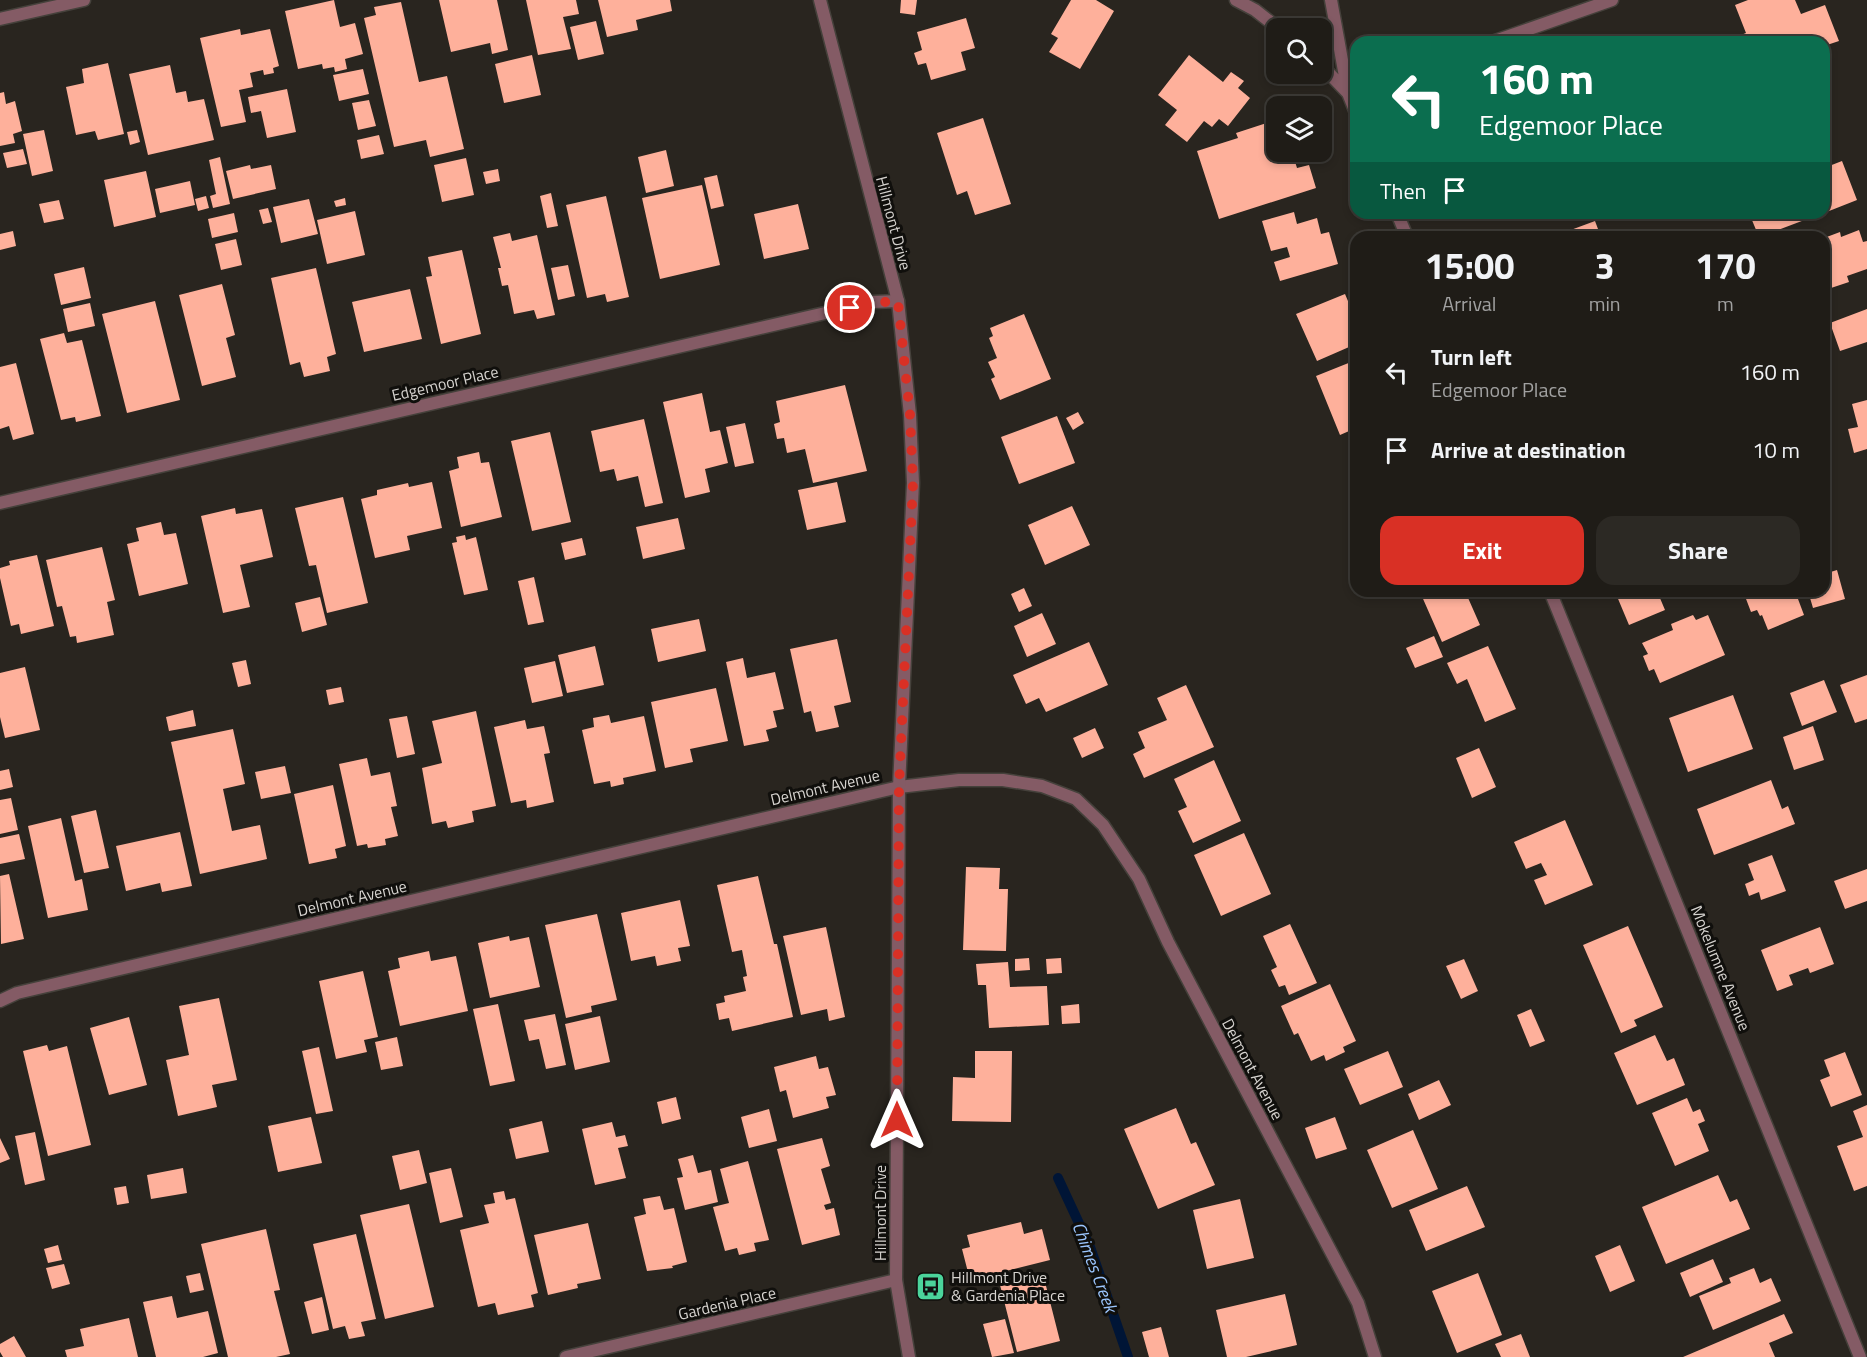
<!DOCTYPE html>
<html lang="en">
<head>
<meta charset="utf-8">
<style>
  body { margin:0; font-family:"Titillium Web",sans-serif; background:#2c2924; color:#f1f3f6; height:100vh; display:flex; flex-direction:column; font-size:22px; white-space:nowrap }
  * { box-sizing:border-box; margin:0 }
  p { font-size:20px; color:#a1a1a1 }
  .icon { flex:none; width:33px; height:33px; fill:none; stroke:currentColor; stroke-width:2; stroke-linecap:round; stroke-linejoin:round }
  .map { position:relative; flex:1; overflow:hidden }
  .drawer { position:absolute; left:1350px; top:231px; width:480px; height:366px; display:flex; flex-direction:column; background:#1f1c17; border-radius:18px; box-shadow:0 3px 9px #0003,0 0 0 2px #3c3a36 }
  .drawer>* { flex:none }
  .banner { position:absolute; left:1350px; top:36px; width:480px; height:183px; border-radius:18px; box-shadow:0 3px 9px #0003,0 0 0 2px #3c3a36; background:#0b6e4f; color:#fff; overflow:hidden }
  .controls { position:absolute; left:1266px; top:18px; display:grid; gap:12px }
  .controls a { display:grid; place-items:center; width:66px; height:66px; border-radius:12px; background:#1f1c17; box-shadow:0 3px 9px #0003,0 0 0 2px #3c3a36; font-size:30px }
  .pin { position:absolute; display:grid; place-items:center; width:51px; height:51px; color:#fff; margin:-26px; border:3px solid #fff; border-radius:50%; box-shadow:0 2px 6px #0007 }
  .me { position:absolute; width:66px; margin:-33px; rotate:0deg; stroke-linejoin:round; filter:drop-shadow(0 0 4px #0008) }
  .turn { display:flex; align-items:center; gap:21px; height:126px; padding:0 30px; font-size:27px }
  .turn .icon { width:78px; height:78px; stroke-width:2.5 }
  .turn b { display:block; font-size:42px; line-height:51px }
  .then { display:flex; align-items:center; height:57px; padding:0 30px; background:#0003; gap:12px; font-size:22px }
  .eta { display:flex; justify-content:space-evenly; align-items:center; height:102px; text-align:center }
  .eta b { font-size:36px; font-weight:700; line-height:42px }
  .primary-button { display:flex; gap:12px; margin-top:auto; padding:12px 30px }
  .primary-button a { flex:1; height:69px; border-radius:18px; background:#d93025; color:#fff; font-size:24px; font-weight:700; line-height:69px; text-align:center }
  .primary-button a+a { background:#2c2924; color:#f1f3f6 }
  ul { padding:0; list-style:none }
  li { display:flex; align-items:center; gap:18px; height:78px; padding:0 30px }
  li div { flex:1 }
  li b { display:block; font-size:22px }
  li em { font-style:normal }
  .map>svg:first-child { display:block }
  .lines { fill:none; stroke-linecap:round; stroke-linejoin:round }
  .stream { stroke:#001536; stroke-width:10 }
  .building { fill:#feb09b }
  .minor-casing { stroke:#45413b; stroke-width:15 }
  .tertiary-casing { stroke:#45413b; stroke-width:15 }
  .minor { stroke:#845b65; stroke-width:12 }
  .tertiary { stroke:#845b65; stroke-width:12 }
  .route { stroke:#d93025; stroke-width:10; stroke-dasharray:0 18 }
  .labels { text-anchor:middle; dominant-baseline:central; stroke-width:6; stroke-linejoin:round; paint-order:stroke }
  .street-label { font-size:16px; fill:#d6d3cf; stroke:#100f0c }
  .poi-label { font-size:16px; fill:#d6d3cf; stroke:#100f0c; text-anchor:start }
  .water-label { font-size:18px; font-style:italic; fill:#9bc5fd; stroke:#100f0c }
</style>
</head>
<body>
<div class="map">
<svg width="1867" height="1357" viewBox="0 0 1867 1357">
  <rect width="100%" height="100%" fill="#29251f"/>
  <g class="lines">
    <path class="stream" d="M1058,1178l32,69 38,110"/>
  </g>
  <path class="building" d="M334,0l6,27 15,-4 8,31 -18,5 2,10 -12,3 -1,-5 -11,2 -1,-5 -24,5 -13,-58z
    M439,0h58l11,50 -16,4 -2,-11 -39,9z
    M526,0h50l3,14 -16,3 8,32 -33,6z
    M598,0h72l2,11 -36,9 2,10 -31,7z
    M901,0h16l-2,15 -15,-2z
    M1071,0h25l18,11 -34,58 -31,-17 9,-14 -7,-4z
    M1748,0h47l6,14 24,-9 14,36 -15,5v-4h-101l23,-9 -11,-28z
    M401,2l18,80 28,-6 17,73 -34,8 -4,-17 -32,7 -30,-129 12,-3 -2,-8z
    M966,18l9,30 -14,4 5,18 -35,10 -5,-17 -8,2 -4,-12 8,-3 -5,-18z
    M596,21l8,33 -26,6 -8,-33z
    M240,29l1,6 29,-6 9,37 -6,2 1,5 -10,2 -1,-5 -13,3 3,14 -14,3 7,32 -25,5 -21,-89z
    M532,55l9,40 -37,8 -9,-39z
    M1189,55l34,27 8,-10 13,9 -6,7 12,10 -22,28 -9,-7 -7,8 -8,-6 -17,21 -22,-17 12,-15 -19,-15z
    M108,63l16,71 -26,6 -3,-9 -19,4 -10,-48 18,-4 -2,-14z
    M170,65l6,28 10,-2 2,11 16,-3 10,41 -66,15 -19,-81z
    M363,69l6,25 -30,7 -6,-26z
    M287,89l9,43 -29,6 -6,-27 -10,2 -3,-16z
    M4,92l2,12 9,-3 7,30 -9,3 2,9 -15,3v-53z
    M369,100l7,26 -18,4 -6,-27z
    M983,118l28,86 -36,11 -8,-24 -10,4 -20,-62z
    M1276,120v32h16l5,16 12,-3 7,23 -97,31 -22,-68 41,-13 -2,-5z
    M44,130l9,41 -21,5 -9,-42z
    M137,130l3,12 -10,3 -3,-13z
    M379,135l5,19 -23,5 -4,-19z
    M23,149l4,15 -20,4 -4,-15z
    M666,150l8,36 -28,7 -8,-36z
    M220,157l10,47 -17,4 -3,-12 6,-2 -7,-34z
    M466,158l8,37 -32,7 -8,-37z
    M1842,161l15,39 -33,13v-45z
    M250,165l1,4 20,-4 5,24 -43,10 -7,-28z
    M498,169l2,12 -14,3 -3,-12z
    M146,171l10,46 -42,10 -10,-47z
    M717,175l7,31 -13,3 -7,-31z
    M190,181l5,24 -35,8 -5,-24z
    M702,185l18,80 -60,14 -18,-81z
    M551,193l7,33 -11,2 -7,-32z
    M206,196l3,12 -11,3 -3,-12z
    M606,196l23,101 -22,5 -2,-8 -18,4 -21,-93z
    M345,198l1,7 -10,2 -2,-6z
    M309,199l9,35 -37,9 -8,-36z
    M59,200l5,19 -20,4 -5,-19z
    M798,204l11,45 -45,10 -10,-45z
    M268,208l4,14 -9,2 -4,-14z
    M355,211l10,44 -38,9 -10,-44z
    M1294,212l3,12 20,-6 4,16 8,-2 9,32 -58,17 -6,-19 16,-5 -3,-10 -16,4 -9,-30z
    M234,213l4,19 -26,6 -4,-19z
    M1749,213h74l-64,24z
    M1595,221l6,16h-31l-2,-6z
    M1627,229l4,8h-21v-2z
    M1859,230l4,12 4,-1v28l-20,7 2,6 -21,7 -4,-10v-41l16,-6 1,5z
    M13,231l3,15 -16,4v-16z
    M510,233l2,8 25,-6 18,80 -18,4 -3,-9 -20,4 -6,-29 -6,1 -4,-18h3l-8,-31z
    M236,239l6,26 -21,5 -6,-26z
    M462,250l19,84 -40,10 -15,-67 6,-1 -4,-19z
    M568,265l7,31 -17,4 -7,-32z
    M84,267l7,31 -30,7 -7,-31z
    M316,268l20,86 -9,3 3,14 -26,6 -4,-15 -10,3 -19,-87z
    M222,284l13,51 -9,3 10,39 -34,9 -23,-91z
    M410,289l12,50 -58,13 -12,-50z
    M1345,294l11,26v24l-39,17 -21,-47z
    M155,301l25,99 -53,13 -25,-99z
    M90,303l5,23 -27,6 -5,-23z
    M1867,309v33l-27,9 -10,-28z
    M1024,314l27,65 -51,21 -9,-21 4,-2 -7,-15 9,-4 -8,-20 4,-2 -3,-8z
    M64,333l3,10 15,-3 19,76 -25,6 -1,-5 -14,3 -21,-81z
    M1356,360v68l-16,7 -24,-59z
    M16,363l18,71 -21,6 -4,-14 -9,3v-62z
    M845,385l22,86 -54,12 -8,-34 -18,4 -3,-15 -7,1 -3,-15 6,-2 -4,-21z
    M702,393l8,39 10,-2 8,33 -23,6 5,23 -25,6 -22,-96z
    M1867,400v49l-13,4 -6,-24 10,-2 -6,-23z
    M1078,412l6,11 -11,7 -7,-12z
    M1057,416l18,47 -56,21 -18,-47z
    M644,419l19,84 -18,4 -7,-31 -21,5 -3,-12 -14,3 -9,-41z
    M745,423l9,40 -19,4 -9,-40z
    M550,432l21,90 -39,9 -21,-90z
    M479,452l2,11 8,-1 13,55 -41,10 -12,-56 10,-3 -2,-11z
    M432,482l10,46 -35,8 3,14 -35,8 -14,-59 16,-4v-5l31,-7 1,4z
    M837,482l9,40 -39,8 -9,-40z
    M343,497l25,106 -41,10 -11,-48 -7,1 -14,-58z
    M1072,506l18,39 -45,20 -17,-40z
    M235,508l1,6 26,-5 11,48 -33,8 10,42 -27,6 -22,-97z
    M678,518l7,31 -42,10 -7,-32z
    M161,522l3,13 12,-2 12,51 -49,12 -12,-52 12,-3 -3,-13z
    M465,535l1,5 10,-3 12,53 -24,5 -12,-52 5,-1 -1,-5z
    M582,538l4,17 -21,5 -4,-17z
    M102,547l13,53 -8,2 7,33 -37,8 -1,-7 -6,1 -8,-31 -5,1 -11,-47z
    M37,555l17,71 -33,8 -2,-10 -8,2 -11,-48v-10l10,-3 -1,-4z
    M1837,570l8,29 -32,9 -5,-17h16v-17z
    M534,577l10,45 -16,3 -10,-44z
    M1024,588l8,18 -13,6 -8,-18z
    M1465,591l15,34 -38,17 -22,-50z
    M1622,591h35l8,19 -36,15 -13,-31z
    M1743,591h52l9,24 -36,15 -6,-15 -2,1 -3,-6 -6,2z
    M320,597l7,28 -25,7 -7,-29z
    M1042,613l14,31 -29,13 -13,-31z
    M1693,615l3,5 12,-5 17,40 -65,28 -6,-14 -5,2 -6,-15 5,-2 -6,-11 31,-13 -2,-6z
    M699,619l7,32 -48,11 -7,-33z
    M1434,636l9,21 -28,11 -9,-20z
    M837,639l14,63 -17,4 5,21 -23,5 -5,-21 -7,2 -14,-64z
    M1089,642l19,43 -62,27 -7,-14 -13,6 -13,-29z
    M595,646l9,39 -37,8 -9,-38z
    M1488,646l28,63 -31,13 -18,-43 -10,5 -10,-21z
    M743,658l4,20 28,-6 9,37 -11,2 4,16 -11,3 3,11 -25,5 -18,-84z
    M246,660l5,24 -13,3 -6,-24z
    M555,661l8,35 -31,7 -8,-35z
    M25,667l15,63 -35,8 -5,-21v-44z
    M1867,675v44l-12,4 -15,-38z
    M1824,680l13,32 -35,14 -12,-33z
    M1186,685l28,62 -70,31 -11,-24 12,-6 -7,-16 29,-12 -10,-22z
    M341,687l3,15 -15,3 -3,-15z
    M716,688l12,53 -38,8 3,13 -28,6 -14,-66z
    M1733,695l20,54 -65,23 -19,-54z
    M193,710l3,16 -27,5 -3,-14z
    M476,711l20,95 -24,5 2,11 -26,6 -2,-7 -14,3 -10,-56 20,-5 -10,-42z
    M609,715l2,8 33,-7 12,55 -33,7 1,6 -13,3 -1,-6 -16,3 -12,-54 12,-3 -1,-9z
    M407,716l8,38 -18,4 -8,-39z
    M525,720l2,9 17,-3 6,27 -6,1 10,48 -27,6 -1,-8 -15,3 -17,-76z
    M1813,726l11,34 -30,10 -11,-33z
    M1095,728l9,20 -22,10 -9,-20z
    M233,729l12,55 -22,5 9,42 28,-6 7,34 -67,15 -29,-132z
    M1479,748l17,39 -24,11 -16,-40z
    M367,758l4,18 19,-4 7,34 -6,1 7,29 -13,3 1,6 -18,3 -1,-4 -10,2 -18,-82z
    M1214,760l27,61 -48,22 -15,-32 9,-4 -13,-28z
    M285,766l6,27 -30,6 -6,-27z
    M9,769l4,18 -13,3v-19z
    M1771,780l11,29 6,-3 7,18 -81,31 -17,-46z
    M333,785l13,61 -11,3 2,9 -28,6 -15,-70z
    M11,798l7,32 -18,4v-34z
    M96,810l13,58 -25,5 -13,-57z
    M61,818l14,63 7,-2 6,31 -40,8 -20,-92z
    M1565,820l28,65 -48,20 -11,-25 13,-5 -6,-12 -15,6 -12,-27z
    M180,832l12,54 -30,6 -2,-9 -34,8 -10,-45z
    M1244,833l27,61 -50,22 -27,-61z
    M19,834l6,25 -25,5v-26z
    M1772,855l14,36 -25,9 -2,-8 -10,4 -4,-12 9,-4 -6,-16z
    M966,867l34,1 -1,21h9l-2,62 -43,-1z
    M1867,869v32l-22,8 -11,-28z
    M9,874l15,65 -23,5 -1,-68z
    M758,876l16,68h3l16,73 -61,14 -3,-13 -10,2 -3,-16 9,-2 -1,-6 22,-5 -3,-14 4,-1 -5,-26 -10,2 -15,-67z
    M680,900l10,46 -12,2 3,13 -24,5 -2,-10 -24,5 -10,-48z
    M597,914l20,86 -26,6 1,6 -26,6 -21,-93z
    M1290,924l27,59 -28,12 -4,-10 -6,2 -8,-17 6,-3 -14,-31z
    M1628,926l35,81 -29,13 3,6 -16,7 -38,-88z
    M826,927l19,90 -16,4 -2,-12 -26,6 -18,-79z
    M1820,927l14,37 -24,9 -2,-5 -19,7 4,10 -16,6 -16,-41z
    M509,936l1,5 19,-4 11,50 -50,11 -12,-55z
    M429,951l2,10 25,-5 12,55 -68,15 -12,-55 12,-3 -2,-10z
    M1029,958l1,12 -15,1v-12z
    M1061,958l1,15 -15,1 -1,-15z
    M1464,959l14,32 -17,8 -15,-33z
    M1008,962l2,25 37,-1 2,39 -60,3 -3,-43h-8l-2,-21z
    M363,971l15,66 -14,3 3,12 -31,7 -17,-78z
    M1330,984l26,57 -13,6 2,5 -19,9 -2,-6 -13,6 -13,-28 -4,2 -13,-29z
    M219,998l18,82 -25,5 5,22 -39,9 -12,-56 23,-5 -10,-49z
    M498,1004l17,77 -25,5 -17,-77z
    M1079,1004l1,19 -18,1 -1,-18z
    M1531,1009l14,32 -15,6 -13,-32z
    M555,1014l11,51 -20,4 -7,-30 -10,2 -5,-21z
    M600,1016l10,46 -35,8 -10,-46z
    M129,1017l18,68 -38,10 -19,-67z
    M1655,1035l12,26 7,-3 11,27 -48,20 -23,-52z
    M397,1037l6,29 -22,4 -6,-28z
    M47,1045l2,6 18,-5 24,99 -43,11 -25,-105z
    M319,1047l14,64 -17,3 -14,-63z
    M975,1051h37l-1,71 -59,-1 1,-44 22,1z
    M1388,1051l15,36 -43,18 -16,-36z
    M1845,1052l17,43 -31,12 -11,-27 10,-4 -6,-16z
    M816,1056l3,13 9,-2 8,28 -10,2 3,11 -36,10 -7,-28 -6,2 -6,-25z
    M1439,1080l12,25 -32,15 -11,-26z
    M676,1097l5,22 -19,5 -5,-22z
    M1687,1098l6,14 7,-3 5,12 -7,3 11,27 -34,15 -23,-53z
    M1867,1105v81l-13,5 -17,-45 26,-9 -10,-26z
    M1176,1108l15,36 5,-2 19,43 -57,24 -34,-80z
    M769,1109l8,32 -28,7 -8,-31z
    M311,1117l11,46 -44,9 -10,-46z
    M1335,1117l12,32 -31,10 -11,-31z
    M542,1121l7,31 -33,7 -7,-30z
    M612,1122l4,15 9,-2 3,11 -10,2 8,30 -31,7 -13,-56z
    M1413,1130l25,59 -46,19 -25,-58z
    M35,1132l10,48 -20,5 -10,-49z
    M0,1138l10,21 -10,4z
    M822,1138l8,28 -9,3 10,34 -7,2 2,5 8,-2 6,27 -38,10 -25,-96z
    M419,1150l8,33 -27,7 -8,-34z
    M693,1155l5,18 13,-3 7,32 -33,8 -8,-32 6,-1 -5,-18z
    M748,1161l21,79 -15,3 2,8 -17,4 -2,-7 -12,3 -12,-44 16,-4 -9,-34z
    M183,1168l4,25 -36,6 -4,-24z
    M451,1168l12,49 -23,6 -11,-50z
    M1718,1175l12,27 7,-3 13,30 -84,35 -24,-57z
    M126,1186l3,17 -12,2 -3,-17z
    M1467,1186l18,41 -59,24 -17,-41z
    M504,1191l2,9 9,-2 23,95 -7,2 3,12 -36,8 -3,-12 -17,4 -18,-77 29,-7 -5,-18 11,-2 -2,-10z
    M660,1196l4,14 10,-2 13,54 -15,4 1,2 -26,3 -13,-54 12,-3 -3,-15z
    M1240,1199l14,59 -47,11 -14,-59z
    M409,1204l25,103 -49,12 -25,-104z
    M1021,1222l3,12 18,-5 8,31 -80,20 -8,-31 8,-2 -3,-12z
    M588,1223l13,56 -24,5 1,4 -30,7 -14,-60z
    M266,1229l14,61 -6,1 16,63 -14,3h-48l-27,-113z
    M356,1234l20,85 -15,3 4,14 -16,3 -4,-13 -12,3 -20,-85z
    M58,1245l4,15 -14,3 -4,-14z
    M1620,1245l15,36 -25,11 -15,-36z
    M1713,1259l10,23 -33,15 -10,-24z
    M64,1264l6,20 -18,5 -6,-21z
    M1754,1268l6,15 11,-5 10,23 -68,29 -14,-34 32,-13 -2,-5z
    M200,1273l4,17 -14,3 -4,-17z
    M1478,1273l24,62 -45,18 -25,-62z
    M1043,1274l17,67 -43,11 -17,-67z
    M1285,1294l12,51 -51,12h-19l-11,-47z
    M172,1296l5,22 31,-7 10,42 -15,4h-47l-13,-55z
    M322,1297l7,33 -17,4 -8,-32z
    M1784,1314l9,19 -24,10 6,14h-92z
    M129,1318l9,39h-71l-2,-7 19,-4 -4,-17z
    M1005,1319l9,34 -22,4 -9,-33z
    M1161,1327l8,30h-20l-7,-25z
    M1521,1334l9,23h-29l-6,-13z
    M14,1336l12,21h-23l-3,-5v-8z"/>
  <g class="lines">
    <defs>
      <path id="minor" d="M1236,0l19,10 23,18
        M1331,0l17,93 8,20
        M0,19l84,-19
        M1492,42l120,-42
        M1322,66l26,27 8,-3
        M1397,213l10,24
        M0,503l873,-201 25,-1
        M1550,591l310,766
        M0,1001l17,-8 882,-206 60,-7h44l39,6 34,13 27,26 36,54 29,63 190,361 17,54
        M566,1357l330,-77"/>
      <path id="tertiary" d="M820,0l78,301 12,114 3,68 -14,304 -3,493 13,77"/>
    </defs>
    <use href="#minor" class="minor-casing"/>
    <use href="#tertiary" class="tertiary-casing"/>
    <use href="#minor" class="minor"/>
    <use href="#tertiary" class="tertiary"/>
  </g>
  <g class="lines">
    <path class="route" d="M850,308l23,-6h25l12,113 3,68 -14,304 -2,333"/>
  </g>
  <defs>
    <symbol id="bus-square" viewBox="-11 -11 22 22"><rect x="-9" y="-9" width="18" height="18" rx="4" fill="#4bd49b" stroke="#100f0c"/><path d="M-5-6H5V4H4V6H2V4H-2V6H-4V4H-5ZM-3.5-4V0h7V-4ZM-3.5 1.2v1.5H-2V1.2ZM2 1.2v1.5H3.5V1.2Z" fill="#111"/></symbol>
  </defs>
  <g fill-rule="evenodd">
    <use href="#bus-square" x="914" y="1270" width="33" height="33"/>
  </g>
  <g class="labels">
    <g class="street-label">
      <text transform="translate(894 223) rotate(75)">Hillmont Drive</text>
      <text transform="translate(445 383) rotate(-13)">Edgemoor Place</text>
      <text transform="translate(825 787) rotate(-13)">Delmont Avenue</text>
      <text transform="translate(352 898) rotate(-13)">Delmont Avenue</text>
      <text transform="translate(1721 968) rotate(68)">Mokelumne Avenue</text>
      <text transform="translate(1253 1069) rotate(62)">Delmont Avenue</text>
      <text transform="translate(880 1213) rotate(-90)">Hillmont Drive</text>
      <text transform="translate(727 1303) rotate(-13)">Gardenia Place</text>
    </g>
    <g class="poi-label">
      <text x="951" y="1277">Hillmont Drive<tspan x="951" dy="18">&amp; Gardenia Place</tspan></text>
    </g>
    <g class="water-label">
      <text transform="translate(1095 1267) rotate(69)">Chimes Creek</text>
    </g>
  </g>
</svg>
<div class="controls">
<a><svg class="icon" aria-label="search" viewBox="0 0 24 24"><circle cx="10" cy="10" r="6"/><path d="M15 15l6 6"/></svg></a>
<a><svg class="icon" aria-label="layers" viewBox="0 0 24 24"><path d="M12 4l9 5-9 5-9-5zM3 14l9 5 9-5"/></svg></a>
</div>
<div class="pin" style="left:850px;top:308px;background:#d93025"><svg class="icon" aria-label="arrive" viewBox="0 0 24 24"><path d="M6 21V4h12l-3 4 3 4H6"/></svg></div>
<svg class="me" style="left:897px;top:1120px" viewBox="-20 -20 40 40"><path d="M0-17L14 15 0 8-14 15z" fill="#d93025" stroke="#fff" stroke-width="4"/></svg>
<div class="banner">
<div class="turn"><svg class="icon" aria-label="left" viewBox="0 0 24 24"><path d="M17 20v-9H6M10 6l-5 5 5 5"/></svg><div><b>160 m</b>Edgemoor Place</div></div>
<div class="then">Then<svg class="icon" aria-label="arrive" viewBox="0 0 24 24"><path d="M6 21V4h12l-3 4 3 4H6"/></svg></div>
</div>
<section class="drawer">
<div class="eta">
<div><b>15:00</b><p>Arrival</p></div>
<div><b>3</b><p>min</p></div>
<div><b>170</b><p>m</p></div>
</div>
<ul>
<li><svg class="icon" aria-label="left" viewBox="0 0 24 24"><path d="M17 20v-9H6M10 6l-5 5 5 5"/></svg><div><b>Turn left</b><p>Edgemoor Place</p></div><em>160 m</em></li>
<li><svg class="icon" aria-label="arrive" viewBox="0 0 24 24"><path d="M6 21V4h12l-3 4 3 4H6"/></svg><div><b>Arrive at destination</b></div><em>10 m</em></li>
</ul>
<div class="primary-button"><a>Exit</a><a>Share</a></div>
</section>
</div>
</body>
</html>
